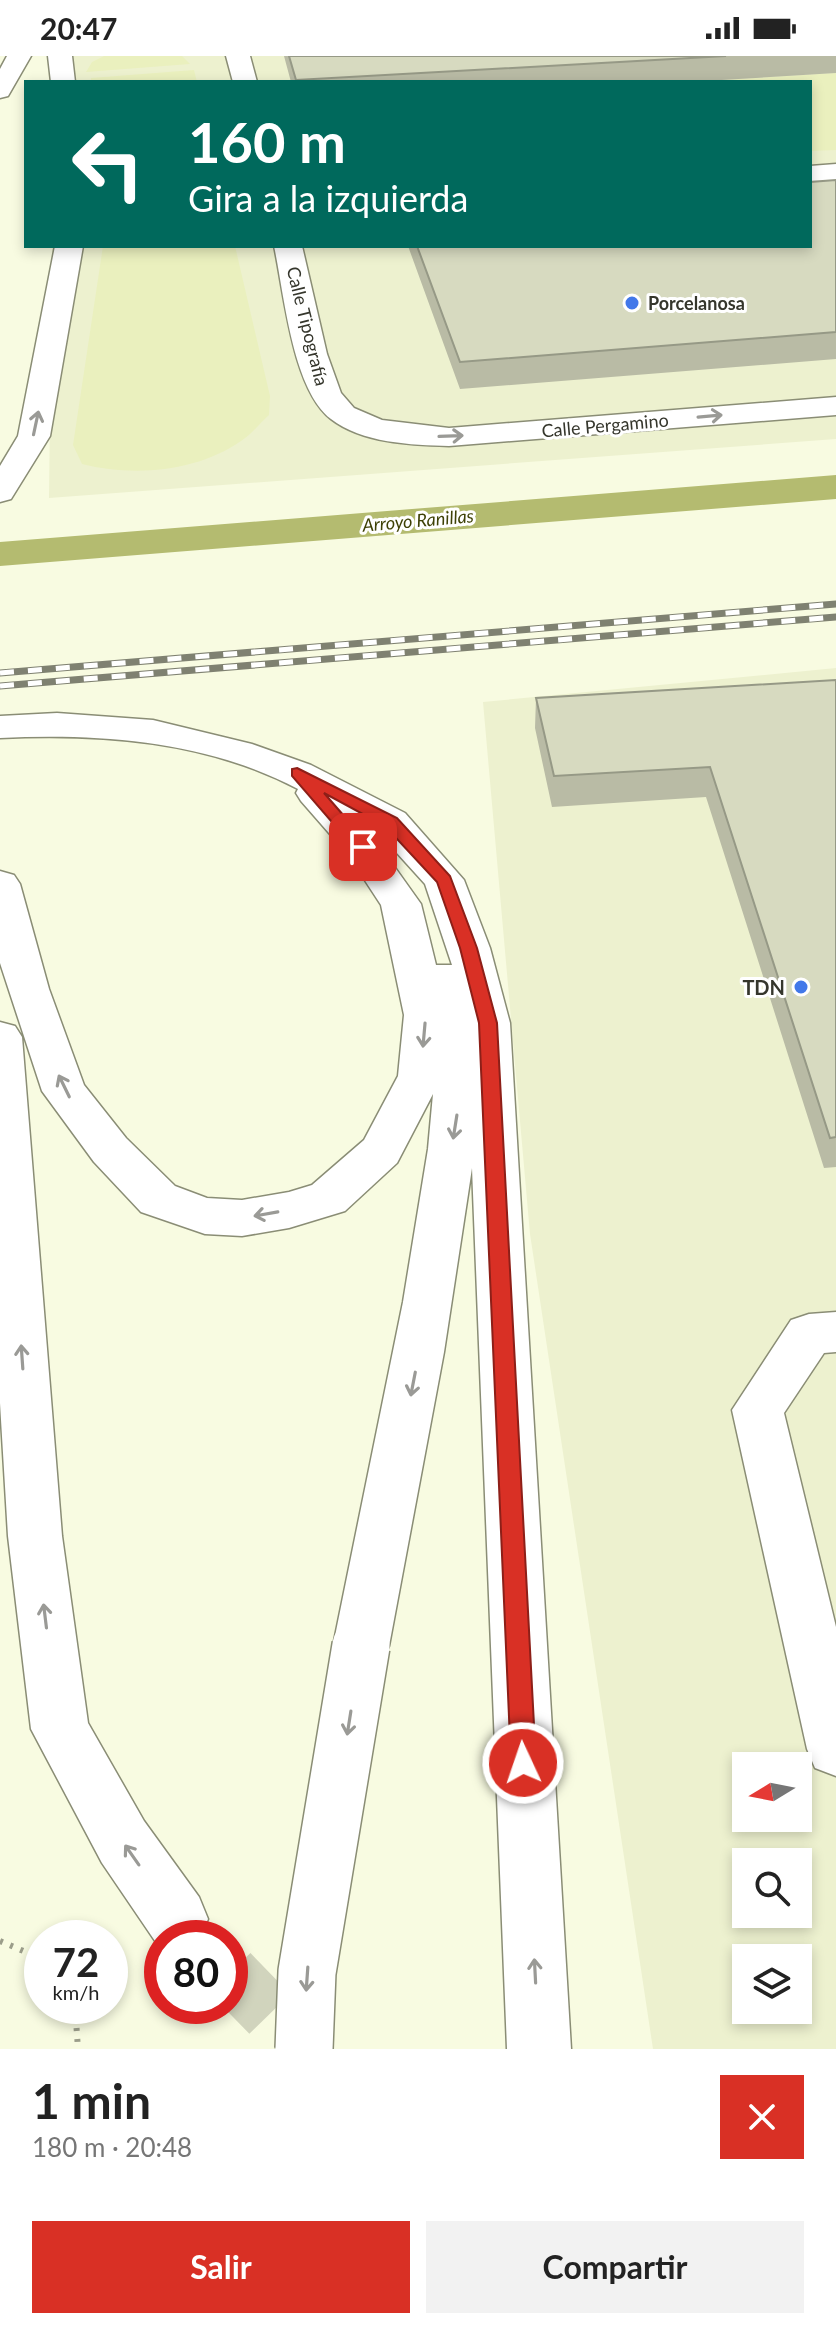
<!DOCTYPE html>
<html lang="es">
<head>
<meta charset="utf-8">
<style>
  body { margin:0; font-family:Lato,sans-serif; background:#f2f2f2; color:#222; height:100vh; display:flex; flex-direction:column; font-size:30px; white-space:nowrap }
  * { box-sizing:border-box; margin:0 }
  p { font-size:26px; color:#767676 }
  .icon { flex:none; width:44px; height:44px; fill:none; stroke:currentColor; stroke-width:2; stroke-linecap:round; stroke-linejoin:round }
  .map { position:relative; height:1993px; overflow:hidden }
  .drawer { display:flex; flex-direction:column; background:#fff; flex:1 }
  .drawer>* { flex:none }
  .top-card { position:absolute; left:24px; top:24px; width:788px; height:168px; border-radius:0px; box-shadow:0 4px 12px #0003; background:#00695c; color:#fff; overflow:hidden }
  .needle { width:52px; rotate:260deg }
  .controls { position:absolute; left:732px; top:1696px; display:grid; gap:16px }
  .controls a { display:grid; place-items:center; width:80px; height:80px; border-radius:0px; background:#fff; box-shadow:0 4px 12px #0003; font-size:40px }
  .speed { position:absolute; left:24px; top:1864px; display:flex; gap:16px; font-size:40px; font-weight:700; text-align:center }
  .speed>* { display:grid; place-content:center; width:104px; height:104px; border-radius:50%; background:#fff; box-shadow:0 4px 12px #0003; line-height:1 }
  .speed small { font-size:20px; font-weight:400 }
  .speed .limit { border:12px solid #d22; background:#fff; color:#111 }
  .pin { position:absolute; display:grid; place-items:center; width:68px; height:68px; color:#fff; margin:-34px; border-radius:16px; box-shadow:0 4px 12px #0006 }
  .me { position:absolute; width:88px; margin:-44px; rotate:357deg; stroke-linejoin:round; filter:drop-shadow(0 0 6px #0008) }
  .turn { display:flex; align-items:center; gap:28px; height:168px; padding:0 32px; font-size:36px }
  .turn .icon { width:104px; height:104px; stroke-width:2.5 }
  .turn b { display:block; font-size:56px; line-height:68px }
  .round { display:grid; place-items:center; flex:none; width:84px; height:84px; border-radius:0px; background:#f2f2f2 }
  .overview { display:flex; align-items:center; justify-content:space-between; height:136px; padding:0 32px }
  h1 { font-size:48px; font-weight:700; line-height:60px }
  .primary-button { display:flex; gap:16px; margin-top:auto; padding:16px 32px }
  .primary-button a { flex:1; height:92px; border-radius:0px; background:#d93025; color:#fff; font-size:32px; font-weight:700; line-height:92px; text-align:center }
  .primary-button a+a { background:#f2f2f2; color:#222 }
  .status { display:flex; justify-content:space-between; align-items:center; height:56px; padding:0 40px; background:#fff; direction:ltr }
  .status svg { height:22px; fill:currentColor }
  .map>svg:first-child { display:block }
  .built { fill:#edf1cf; fill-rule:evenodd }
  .green { fill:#eaf0be }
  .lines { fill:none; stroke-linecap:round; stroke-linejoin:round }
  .canal { fill:#b4bb70; fill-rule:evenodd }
  .trunk-tunnel { stroke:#d1d4bd; stroke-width:57; stroke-dasharray:57 28; stroke-linecap:butt }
  .minor-casing { stroke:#8a8d75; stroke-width:3 }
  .trunk-casing { stroke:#8a8d75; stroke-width:3 }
  .path { stroke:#9b9d8a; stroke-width:6; stroke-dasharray:3 8; stroke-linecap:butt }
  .minor { fill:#fff; fill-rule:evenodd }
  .trunk { fill:#fff; fill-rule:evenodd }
  .rail-casing { stroke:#7f8171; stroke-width:7 }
  .rail { stroke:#fff; stroke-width:5; stroke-dasharray:14; stroke-linecap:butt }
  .trunk-bridge-casing { stroke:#8a8d75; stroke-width:60; stroke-linecap:butt }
  .trunk-bridge { stroke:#fff; stroke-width:57 }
  .wall { fill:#b9bba5 }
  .building { fill:#d7dac0; stroke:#969986; stroke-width:2 }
  .oneway { stroke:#9a9a96 }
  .route { fill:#d93025; stroke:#8d1f18; stroke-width:2 }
  .poi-dot { fill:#4278e9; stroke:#fff; stroke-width:3 }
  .labels { text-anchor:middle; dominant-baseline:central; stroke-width:6; stroke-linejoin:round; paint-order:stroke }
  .far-poi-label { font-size:18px; font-weight:bold; fill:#35362c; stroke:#fff; text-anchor:start }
  .far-street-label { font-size:18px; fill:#35362c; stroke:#fff }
  .far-water-label { font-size:18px; font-style:italic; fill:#3e4106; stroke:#fff }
  .poi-label { font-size:20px; font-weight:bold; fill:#35362c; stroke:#fff; text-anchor:end }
</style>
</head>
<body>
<div class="status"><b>20:47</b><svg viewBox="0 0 49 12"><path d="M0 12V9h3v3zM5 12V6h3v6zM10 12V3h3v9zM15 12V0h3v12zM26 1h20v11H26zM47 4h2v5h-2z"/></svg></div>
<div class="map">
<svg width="836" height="1993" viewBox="0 0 836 1993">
  <rect width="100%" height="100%" fill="#f8fbe1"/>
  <path class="built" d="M54,0h782v383l-787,59 3,-252h758v-164h-756z
    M836,612v1381h-183l-123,-815 -47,-532zM746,1710h52v52h-52zM746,1806h52v52h-52zM746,1902h52v52h-52z"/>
  <path class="green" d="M104,0h78l8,8 -104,8 6,-10z
    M194,14l3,12h-106v-4z
    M836,17v77l-26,1v-69h-122z
    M103,190h132l35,150 -1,19c-9,8 -18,20 -28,26 -45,31 -107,36 -159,23l-9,-19z"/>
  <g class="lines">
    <path class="canal" d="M836,419v24l-836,67v-24z"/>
    <path class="trunk-tunnel" d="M230,1917l74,76"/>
    <defs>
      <path id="minor" d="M7,0h24l-23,40 -8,2v-29z
        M48,0h24l3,26h-24z
        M226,0h24l7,26h-24z
        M836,108v16l-26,2v-16z
        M55,190h28l-33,190 -39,63 -11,3v-36l18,-30z
        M274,190h28l25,108 14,39 13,15 28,12 67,8 387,-31v18l-387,31c-38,-1 -87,-3 -118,-27 -39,-30 -47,-127 -57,-173z
        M836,1256v40l-12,1 -40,60 52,214v149l-21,-8 -8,-19 -75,-339 59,-90 18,-6z"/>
      <path id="trunk" d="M57,657l96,7 99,24 59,21 94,48 59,67 26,68 20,75 61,1026h-64l-35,-881 -28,184 -55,294 -8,18 -20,8 -20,-8 -8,-18 70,-344 25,-153 5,-55 -36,69 -52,48 -56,17 -47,8 -37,-2 -64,-22 -47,-50 -52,-71 -42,-128v-92l14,4 6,9 29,105 35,96 42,53 49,48 32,12 35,2 47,-8 23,-7 52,-45 34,-64 6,-61 -23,-110 -32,-49 -48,-55 -5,-8 2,-4c-91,-48 -197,-56 -298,-51v-22zM364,768l13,7 48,53 27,81h-16l-15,-61z
        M0,966l15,4 7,11 40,499 26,187 56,98 55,76 9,22 -8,19h-38v6l-7,-3 -53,-78 -71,-134 -23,-193 -8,-133z"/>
    </defs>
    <use href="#minor" class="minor-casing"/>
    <use href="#trunk" class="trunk-casing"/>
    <path class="path" d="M0,1885l42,18
      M75,1950l3,43"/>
    <use href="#minor" class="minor"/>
    <use href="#trunk" class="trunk"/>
    <defs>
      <path id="rail" d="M0,617l836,-69
        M0,630l836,-69"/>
    </defs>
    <use href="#rail" class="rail-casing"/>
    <use href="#rail" class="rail"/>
    <defs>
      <path id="trunk-bridge" d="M304,1993l3,-77 54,-326"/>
    </defs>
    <use href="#trunk-bridge" class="trunk-bridge-casing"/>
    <use href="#trunk-bridge" class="trunk-bridge"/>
  </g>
  <path class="wall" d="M284,0h552v17l-148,9h-397z
    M836,124v179l-376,30 -52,-143h402z
    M836,624v487l-12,1 -118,-371 -154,10 -17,-79 1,-30z"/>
  <path class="building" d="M289,0h437l-430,24z
    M836,124v152l-376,30 -43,-116h393v-64z
    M836,624v457l-6,1 -120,-371 -156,9 -18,-78z"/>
  <defs><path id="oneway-shaft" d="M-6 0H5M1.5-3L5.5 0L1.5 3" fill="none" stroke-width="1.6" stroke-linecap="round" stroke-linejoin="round" transform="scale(2)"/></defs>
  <g class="oneway">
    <use href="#oneway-shaft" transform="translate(710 360) rotate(-5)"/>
    <use href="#oneway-shaft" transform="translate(36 367) rotate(-78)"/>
    <use href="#oneway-shaft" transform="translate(451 380) rotate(-2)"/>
    <use href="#oneway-shaft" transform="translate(424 979) rotate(95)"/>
    <use href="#oneway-shaft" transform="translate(64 1030) rotate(-116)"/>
    <use href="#oneway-shaft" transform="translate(455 1071) rotate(99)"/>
    <use href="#oneway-shaft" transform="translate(266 1158) rotate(170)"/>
    <use href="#oneway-shaft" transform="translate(22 1301) rotate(-94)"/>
    <use href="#oneway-shaft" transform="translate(413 1328) rotate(101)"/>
    <use href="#oneway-shaft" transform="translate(45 1560) rotate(-97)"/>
    <use href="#oneway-shaft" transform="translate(349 1667) rotate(99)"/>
    <use href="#oneway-shaft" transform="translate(132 1799) rotate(-125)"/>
    <use href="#oneway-shaft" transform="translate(535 1915) rotate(-93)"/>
    <use href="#oneway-shaft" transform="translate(307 1923) rotate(94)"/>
  </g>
  <path class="route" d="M297,712l100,50 53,58 27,72 20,75 39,740 -4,8 -9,3 -8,-3 -4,-8 -32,-740 -19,-75 -23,-66 -52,-56 -61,-33 47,54 -2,4h-12l-65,-75v-7z"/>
  <g class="poi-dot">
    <circle cx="632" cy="247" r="8"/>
    <circle cx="801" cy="931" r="8"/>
  </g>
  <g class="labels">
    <g class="far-poi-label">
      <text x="648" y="247">Porcelanosa</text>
    </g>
    <g class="far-street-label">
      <text transform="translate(308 270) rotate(76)">Calle Tipografía</text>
      <text transform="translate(605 369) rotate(-5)">Calle Pergamino</text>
    </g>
    <g class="far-water-label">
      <text transform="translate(418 464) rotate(-5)">Arroyo Ranillas</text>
    </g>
    <g class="poi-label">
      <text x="785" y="931">TDN</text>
    </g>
  </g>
</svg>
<div class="controls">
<a><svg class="needle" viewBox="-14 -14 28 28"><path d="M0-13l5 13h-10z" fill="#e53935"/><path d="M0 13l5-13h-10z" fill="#767676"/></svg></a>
<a><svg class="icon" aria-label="search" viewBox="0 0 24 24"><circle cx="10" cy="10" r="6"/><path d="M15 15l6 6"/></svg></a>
<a><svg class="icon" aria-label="layers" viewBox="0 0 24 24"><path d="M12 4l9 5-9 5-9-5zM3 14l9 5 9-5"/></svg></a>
</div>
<div class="speed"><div>72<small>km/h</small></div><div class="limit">80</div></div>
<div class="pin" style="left:363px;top:791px;background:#d93025"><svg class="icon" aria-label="arrive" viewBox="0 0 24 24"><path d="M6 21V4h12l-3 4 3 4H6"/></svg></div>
<svg class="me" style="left:523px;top:1707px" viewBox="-20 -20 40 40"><circle r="17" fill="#d93025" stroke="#fff" stroke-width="3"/><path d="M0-11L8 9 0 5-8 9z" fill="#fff"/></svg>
<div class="top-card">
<div class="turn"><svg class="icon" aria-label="left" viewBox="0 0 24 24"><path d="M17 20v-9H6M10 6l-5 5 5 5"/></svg><div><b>160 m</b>Gira a la izquierda</div></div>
</div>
</div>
<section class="drawer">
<div class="overview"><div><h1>1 min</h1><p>180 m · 20:48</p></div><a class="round" style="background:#d93025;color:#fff"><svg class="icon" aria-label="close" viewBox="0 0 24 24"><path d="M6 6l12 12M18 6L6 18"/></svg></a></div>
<div class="primary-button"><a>Salir</a><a>Compartir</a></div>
</section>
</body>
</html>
